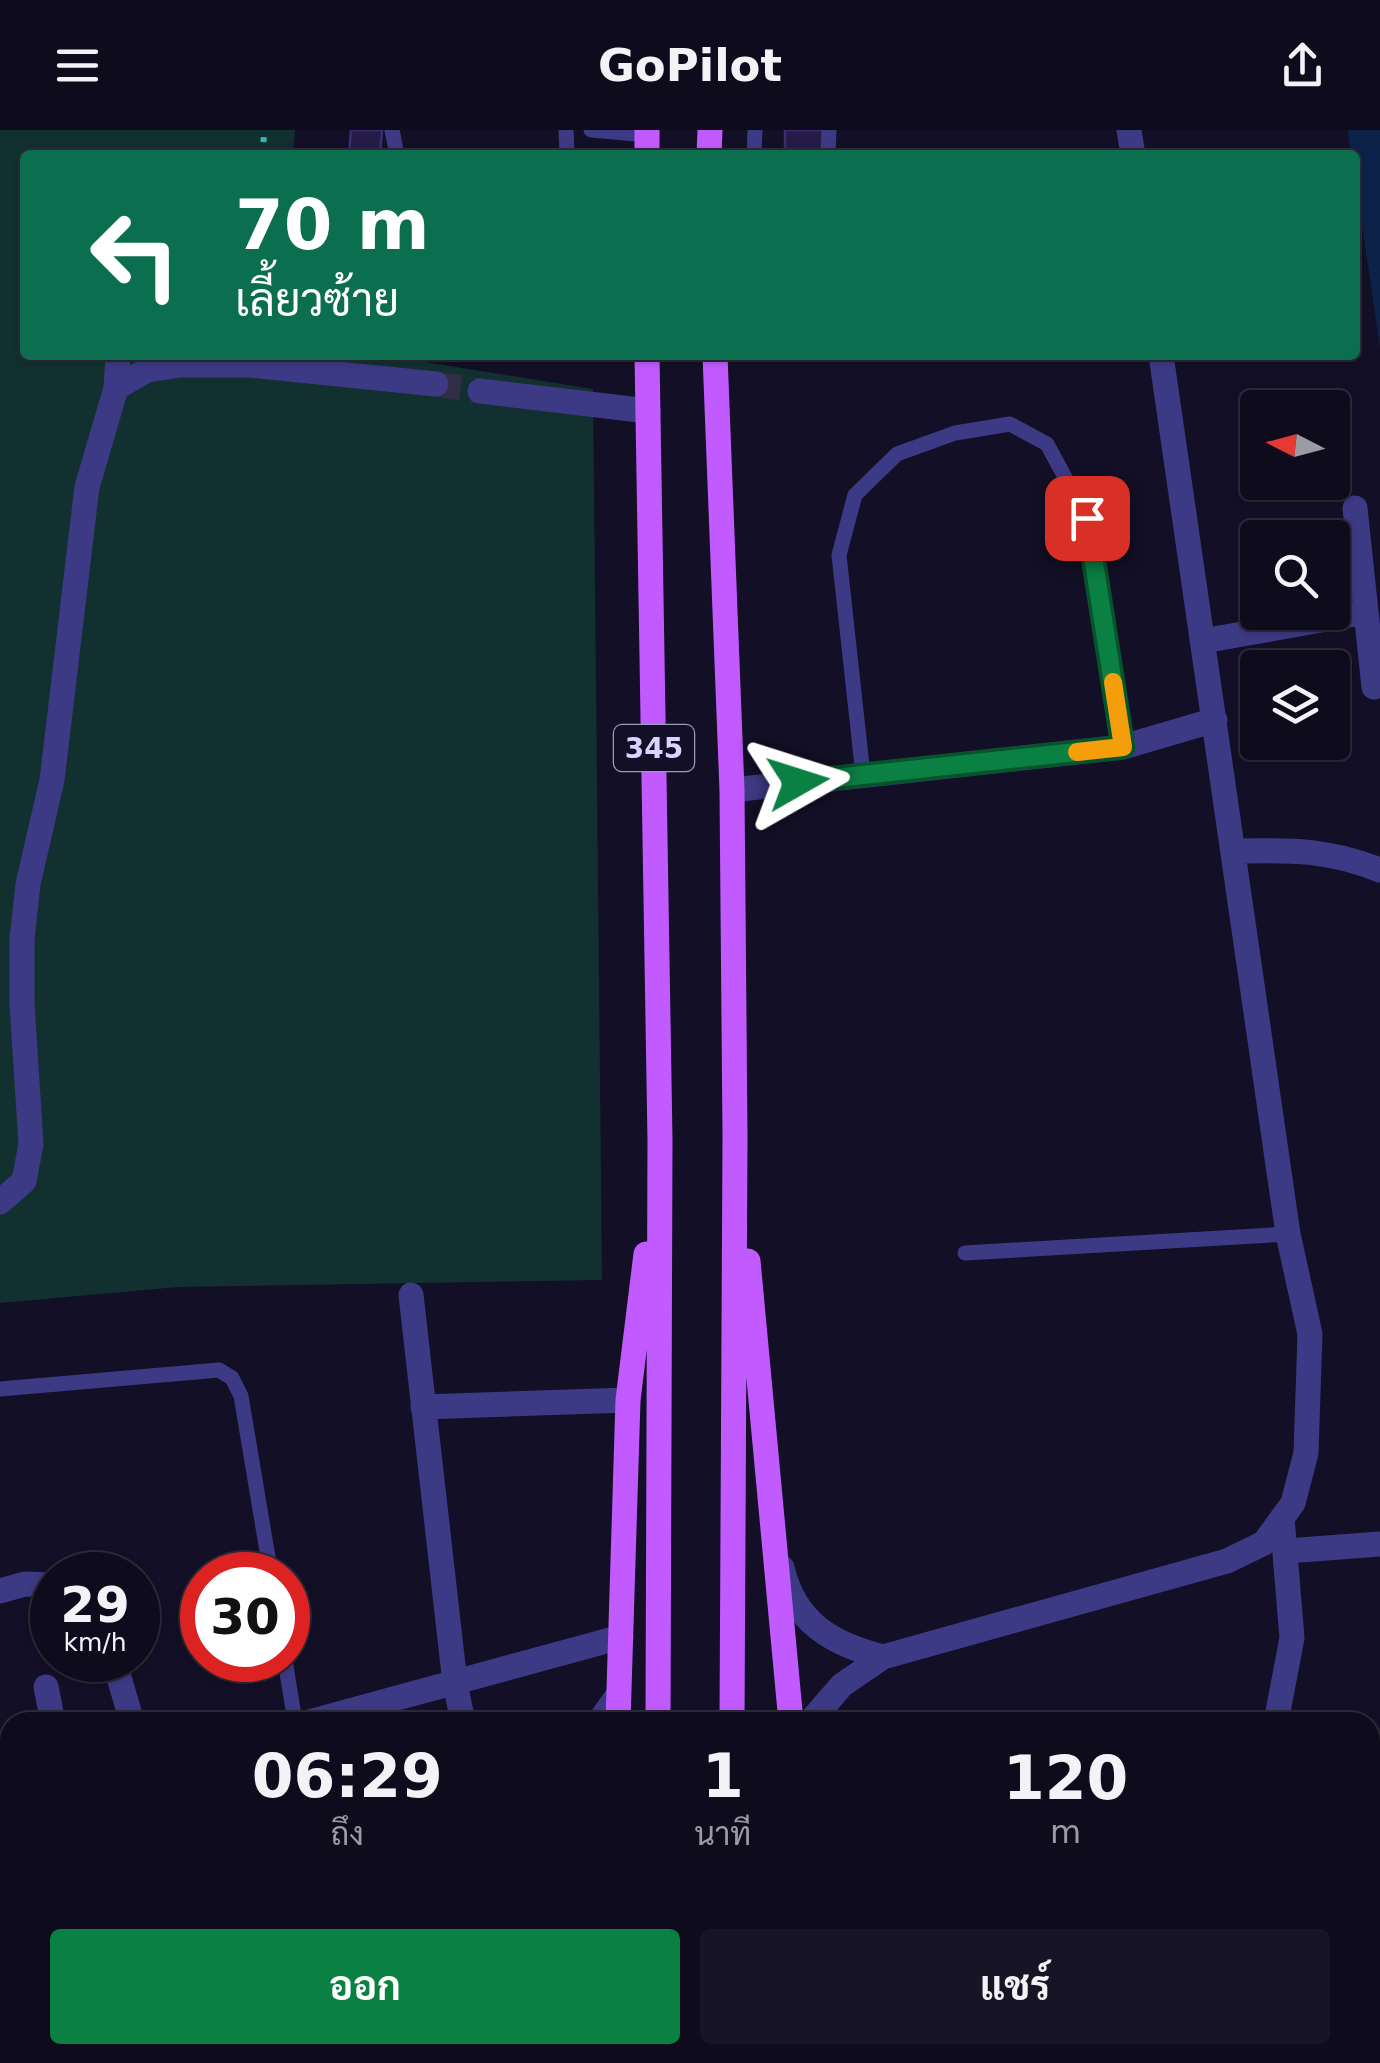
<!DOCTYPE html>
<html lang="th">
<head>
<meta charset="utf-8">
<style>
  body { margin:0; font-family:"DejaVu Sans",Sarabun,sans-serif; background:#171425; color:#f1f3f6; height:100vh; display:flex; flex-direction:column; font-size:38px; white-space:nowrap }
  * { box-sizing:border-box; margin:0 }
  p { font-size:32px; color:#9b9ba3 }
  .icon { flex:none; width:55px; height:55px; fill:none; stroke:currentColor; stroke-width:2; stroke-linecap:round; stroke-linejoin:round }
  .map { position:relative; flex:1; overflow:hidden }
  .side { position:absolute; left:0px; top:1582px; width:1380px; height:352px; display:flex; flex-direction:column; background:#0e0b1c; border-radius:30px 30px 0 0; box-shadow:0 2px 8px #0004,0 0 0 2px #2e2b3b }
  .side>* { flex:none }
  .top-card { position:absolute; left:20px; top:20px; width:1340px; height:210px; border-radius:10px; box-shadow:0 2px 8px #0004,0 0 0 2px #2e2b3b; background:#0b6e4f; color:#fff; overflow:hidden }
  .needle { width:65px; rotate:276deg }
  .controls { position:absolute; left:1240px; top:260px; display:grid; gap:20px }
  .controls a { display:grid; place-items:center; width:110px; height:110px; border-radius:10px; background:#0e0b1c; box-shadow:0 2px 8px #0004,0 0 0 2px #2e2b3b; font-size:50px }
  .speed { position:absolute; left:30px; top:1422px; display:flex; gap:20px; font-size:50px; font-weight:700; text-align:center }
  .speed>* { display:grid; place-content:center; width:130px; height:130px; border-radius:50%; background:#0e0b1c; box-shadow:0 2px 8px #0004,0 0 0 2px #2e2b3b; line-height:1 }
  .speed small { font-size:25px; font-weight:400 }
  .speed .limit { border:15px solid #d22; background:#fff; color:#111 }
  .pin { position:absolute; display:grid; place-items:center; width:85px; height:85px; color:#fff; margin:-42px; border-radius:20px; box-shadow:0 5px 15px #0006 }
  .me { position:absolute; width:110px; margin:-55px; rotate:84deg; stroke-linejoin:round; filter:drop-shadow(0 0 8px #0008) }
  .turn { display:flex; align-items:center; gap:35px; height:210px; padding:0 50px; font-size:45px }
  .turn .icon { width:130px; height:130px; stroke-width:2.5 }
  .turn b { display:block; font-size:70px; line-height:85px }
  .eta { display:flex; justify-content:space-evenly; align-items:center; height:170px; text-align:center }
  .eta b { font-size:60px; font-weight:700; line-height:70px }
  .cta { display:flex; gap:20px; margin-top:auto; padding:20px 50px }
  .cta a { flex:1; height:115px; border-radius:10px; background:#0b8043; color:#fff; font-size:40px; font-weight:700; line-height:115px; text-align:center }
  .cta a+a { background:#171425; color:#f1f3f6 }
  header { display:flex; justify-content:space-between; align-items:center; height:130px; padding:0 50px; background:#0e0b1c; font-size:45px; font-weight:700 }
  .map>svg:first-child { display:block }
  .green { fill:#12302f }
  .water { fill:#0c2248 }
  .building { fill:#241b47; stroke:#3b2d73; stroke-width:2.5 }
  .lines { fill:none; stroke-linecap:round; stroke-linejoin:round }
  .minor-tunnel { stroke:#312d47; stroke-width:25; stroke-dasharray:25 12; stroke-linecap:butt }
  .path { stroke:#2fb8b0; stroke-width:6; stroke-dasharray:5 8; stroke-linecap:butt }
  .service { stroke:#3d3a85; stroke-width:15 }
  .minor { stroke:#3d3a85; stroke-width:25 }
  .primary { stroke:#c25bff; stroke-width:25 }
  .route-casing { stroke:#07532c; stroke-width:25 }
  .route { stroke:#0b8043; stroke-width:18 }
  .slow { stroke:#f59e0b; stroke-width:18 }
  .labels { text-anchor:middle; dominant-baseline:central; stroke-width:10; stroke-linejoin:round; paint-order:stroke }
  .shield { fill:#130f26; stroke:#9e99be; stroke-width:2.5 }
  .shield-label { font-size:28px; font-weight:bold; fill:#d9d4ff }
</style>
</head>
<body>
<header><svg class="icon" aria-label="menu" viewBox="0 0 24 24"><path d="M4 6h16M4 12h16M4 18h16"/></svg>GoPilot<svg class="icon" aria-label="share" viewBox="0 0 24 24"><path d="M12 15V3M7 8l5-5 5 5M5 13v7h14v-7"/></svg></header>
<div class="map">
<svg width="1380" height="1933" viewBox="0 0 1380 1933">
  <rect width="100%" height="100%" fill="#130f26"/>
  <path class="green" d="M0,0h295l-2,25h-268v200h357l211,34 9,891 -424,7 -178,16z
    M0,1769h10v150l-10,3z"/>
  <path class="water" d="M1348,0h32v217l-25,-168v-24h-4z"/>
  <path class="building" d="M351,0h31l-2,25h-31z
    M785,0h39v25h-39z"/>
  <g class="lines">
    <path class="minor-tunnel" d="M436,254l44,7"/>
    <path class="path" d="M263,25l1,-25"/>
    <path class="service" d="M392,0l5,25
      M566,0l1,25
      M591,0l56,5
      M754,25l1,-25
      M828,25l1,-25
      M863,645l-24,-220 16,-60 42,-41 58,-21 55,-9 37,20 40,74 36,229
      M965,1123l323,-19
      M0,1259l219,-19 13,8 9,18 30,179
      M285,1530l10,62
      M131,1925l3,8
      M1174,1925l3,8"/>
    <path class="minor" d="M1129,0l4,25
      M116,258l31,-18 34,-5h69l186,19
      M480,261l168,20
      M1355,378l19,179
      M1203,511l163,-29
      M732,660l391,-43 92,-27
      M1234,721c57,-1 92,-2 146,19
      M0,1072l24,-21 7,-37 -9,-140v-65l6,-55 24,-104 35,-293 29,-99 2,-33
      M411,1165l44,388 8,39
      M423,1277l205,-7
      M1287,1421l93,-7
      M782,1438c13,55 50,76 101,89
      M0,1461l25,-7 27,1
      M114,1530l18,62
      M46,1557l7,35
      M309,1592l312,-85
      M599,1592l19,-27
      M810,1592l32,-37 41,-28 344,-96 37,-18 29,-40 13,-50 4,-119 -22,-100 -127,-879
      M1276,1592l16,-84 -10,-120
      M1370,1866l10,-2
      M41,1925l4,8
      M1302,1925l3,8
      M0,1926l10,-3"/>
    <path class="primary" d="M647,25v-25
      M709,25l1,-25
      M647,225l13,785 -2,582
      M715,225l17,435 3,347 -3,585
      M748,1131l43,461
      M618,1592l10,-322 18,-146
      M618,1925v8
      M796,1925v8
      M657,1933v-8
      M730,1933v-8"/>
  </g>
  <g class="lines">
    <defs>
      <path id="route" d="M798,652l325,-35 -36,-229"/>
    </defs>
    <use href="#route" class="route-casing"/>
    <use href="#route" class="route"/>
    <path class="slow" d="M1077,622l46,-5 -10,-65"/>
  </g>
  <g class="labels">
    <rect class="shield" x="614" y="595" width="80" height="46" rx="8"/>
    <g class="shield-label">
      <text x="654" y="618">345</text>
    </g>
  </g>
</svg>
<div class="controls">
<a><svg class="needle" viewBox="-14 -14 28 28"><path d="M0-13l5 13h-10z" fill="#e53935"/><path d="M0 13l5-13h-10z" fill="#9b9ba3"/></svg></a>
<a><svg class="icon" aria-label="search" viewBox="0 0 24 24"><circle cx="10" cy="10" r="6"/><path d="M15 15l6 6"/></svg></a>
<a><svg class="icon" aria-label="layers" viewBox="0 0 24 24"><path d="M12 4l9 5-9 5-9-5zM3 14l9 5 9-5"/></svg></a>
</div>
<div class="speed"><div>29<small>km/h</small></div><div class="limit">30</div></div>
<div class="pin" style="left:1087px;top:388px;background:#d93025"><svg class="icon" aria-label="arrive" viewBox="0 0 24 24"><path d="M6 21V4h12l-3 4 3 4H6"/></svg></div>
<svg class="me" style="left:798px;top:652px" viewBox="-20 -20 40 40"><path d="M0-17L14 15 0 8-14 15z" fill="#0b8043" stroke="#fff" stroke-width="4"/></svg>
<div class="top-card">
<div class="turn"><svg class="icon" aria-label="left" viewBox="0 0 24 24"><path d="M17 20v-9H6M10 6l-5 5 5 5"/></svg><div><b>70 m</b>เลี้ยวซ้าย</div></div>
</div>
<section class="side">
<div class="eta">
<div><b>06:29</b><p>ถึง</p></div>
<div><b>1</b><p>นาที</p></div>
<div><b>120</b><p>m</p></div>
</div>
<div class="cta"><a>ออก</a><a>แชร์</a></div>
</section>
</div>
</body>
</html>
